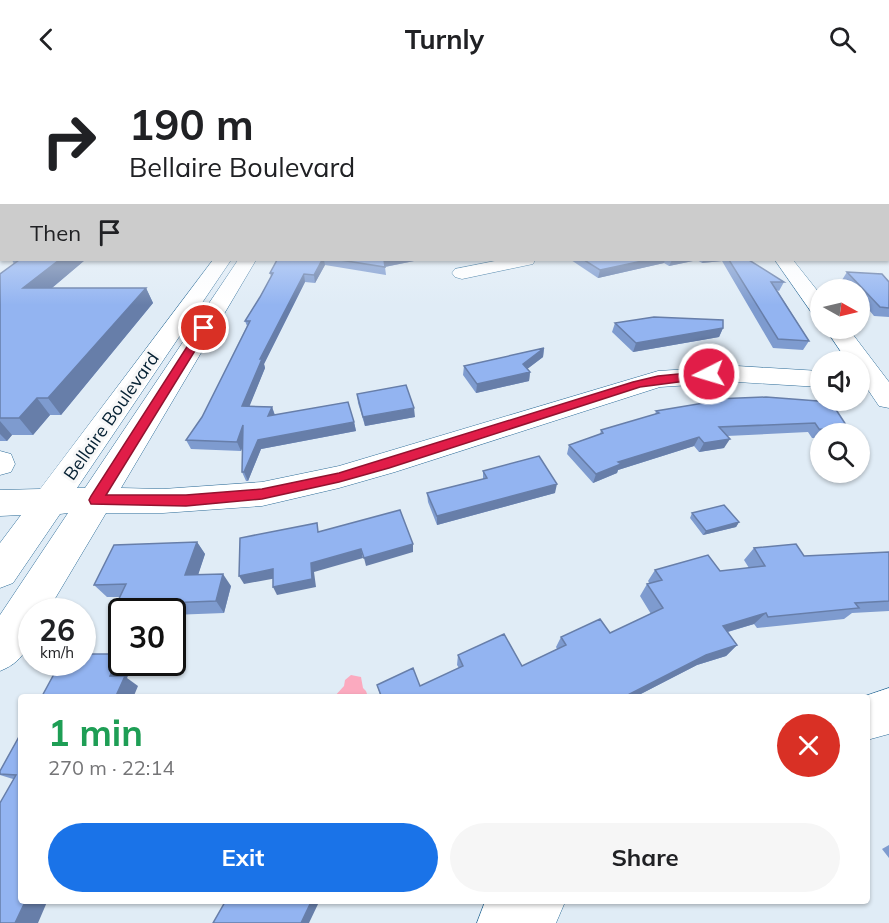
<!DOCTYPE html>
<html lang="en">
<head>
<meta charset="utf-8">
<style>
  body { margin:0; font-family:Mulish,sans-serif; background:#f6f6f6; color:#202124; height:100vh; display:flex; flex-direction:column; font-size:22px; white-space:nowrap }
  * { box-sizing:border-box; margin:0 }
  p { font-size:20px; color:#757577 }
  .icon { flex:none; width:33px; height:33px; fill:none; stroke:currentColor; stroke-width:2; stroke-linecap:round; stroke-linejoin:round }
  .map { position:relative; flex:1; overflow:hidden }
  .sheet { position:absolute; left:18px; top:616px; width:852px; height:210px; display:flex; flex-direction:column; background:#fff; border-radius:6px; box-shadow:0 2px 4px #0004 }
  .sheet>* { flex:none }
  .guide { position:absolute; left:0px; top:0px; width:890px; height:183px; box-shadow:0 2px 4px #0004; background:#fff; color:#202124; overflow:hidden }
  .needle { width:39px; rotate:98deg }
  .buttons { position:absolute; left:810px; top:201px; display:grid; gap:12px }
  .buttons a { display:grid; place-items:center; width:60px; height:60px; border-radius:50%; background:#fff; box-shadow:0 2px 4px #0004; font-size:30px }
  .speed { position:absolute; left:18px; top:520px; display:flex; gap:12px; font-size:30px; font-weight:700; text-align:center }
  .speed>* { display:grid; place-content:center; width:78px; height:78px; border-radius:50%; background:#fff; box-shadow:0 2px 4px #0004; line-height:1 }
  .speed small { font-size:15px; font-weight:400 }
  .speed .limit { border:3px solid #111; border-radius:9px; background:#fff; color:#111 }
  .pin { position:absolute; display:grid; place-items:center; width:51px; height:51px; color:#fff; margin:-26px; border:3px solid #fff; border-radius:50%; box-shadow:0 2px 6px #0007 }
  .me { position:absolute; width:66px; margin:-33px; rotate:265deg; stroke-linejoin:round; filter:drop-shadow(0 0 4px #0008) }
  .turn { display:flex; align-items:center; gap:21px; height:126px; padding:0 30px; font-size:27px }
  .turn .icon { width:78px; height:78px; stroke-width:2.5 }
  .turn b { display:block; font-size:42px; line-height:51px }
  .then { display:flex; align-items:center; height:57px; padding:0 30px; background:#0003; gap:12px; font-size:22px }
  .round { display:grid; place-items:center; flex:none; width:63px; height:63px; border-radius:32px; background:#f6f6f6 }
  .head { display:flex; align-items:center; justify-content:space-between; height:102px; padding:0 30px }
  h1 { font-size:36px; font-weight:700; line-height:45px; color:#1e9e55 }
  .primary-button { display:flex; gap:12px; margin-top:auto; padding:12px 30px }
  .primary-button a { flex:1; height:69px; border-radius:36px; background:#1a73e8; color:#fff; font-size:24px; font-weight:700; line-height:69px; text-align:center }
  .primary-button a+a { background:#f6f6f6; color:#202124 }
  header { display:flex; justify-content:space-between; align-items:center; height:78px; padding:0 30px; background:#fff; font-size:27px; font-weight:700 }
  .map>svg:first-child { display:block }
  .water { fill:#fbaabf }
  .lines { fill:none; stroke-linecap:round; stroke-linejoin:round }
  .minor-casing { stroke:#2d6c98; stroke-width:1 }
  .major-casing { stroke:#7669a6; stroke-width:1 }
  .minor { fill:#fff; fill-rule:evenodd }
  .major { fill:#d1bdef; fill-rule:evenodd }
  .wall { fill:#7e9bcf }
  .shaded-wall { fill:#677ea9 }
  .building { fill:#93b4f1; stroke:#677ea9; stroke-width:1.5 }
  .route { fill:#e11d48; stroke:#92132f; stroke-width:1.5 }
  .labels { text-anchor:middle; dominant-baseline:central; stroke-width:6; stroke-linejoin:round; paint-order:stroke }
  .street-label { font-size:18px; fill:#052032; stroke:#f8f8f8 }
</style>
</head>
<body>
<header><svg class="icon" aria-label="back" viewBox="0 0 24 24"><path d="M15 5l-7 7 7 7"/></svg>Turnly<svg class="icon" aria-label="search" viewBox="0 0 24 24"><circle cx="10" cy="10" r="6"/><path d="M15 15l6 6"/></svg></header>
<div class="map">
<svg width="889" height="845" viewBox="0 0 889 845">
  <rect width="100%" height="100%" fill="#e0ecf6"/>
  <path class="water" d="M351,597l10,2 2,11 3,3 2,6h-34l10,-11 1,-6z"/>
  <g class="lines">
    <defs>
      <path id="minor" d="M213,182h18l-154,228h8l153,-228h18l-135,228 42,1 99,-7 77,-16 319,-95 79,-5 83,5v16l-83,-5 -77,5 -265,85 -56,16 -77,18 -99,7h-57l-59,99h-15c0,28 -4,48 -32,59v-56l68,-102 -8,1 -47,69 -13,5v-45l21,-28 -21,1v-26l40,-1z
        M500,182h35l-2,4 -71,15 -7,-2 -3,-4 3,-4z
        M775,182h18l27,34v20l-8,-1z
        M825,250h23l41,54v26l-10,-2 -19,-28v-16h-12z
        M0,373l11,3 4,10 -4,8 -11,3z
        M889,610v46l-22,6v-42h-8z
        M485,824h80l-9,21h-79z"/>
      <path id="major" d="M2,122v10l-2,1v-10z"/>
    </defs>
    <use href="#minor" class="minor-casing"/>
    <use href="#major" class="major-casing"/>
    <use href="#minor" class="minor"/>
    <use href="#major" class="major"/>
  </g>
  <path class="wall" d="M12,182h73l-33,28h94l7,15 -92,112h-11l-17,20h-21l-5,6h-7v-167l14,-10z
    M277,182h138l-1,1 -29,6 1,8 -61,-10 -10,18 -10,-1 -41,82 1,4 -16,38 23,1 3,8 79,7 2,9 -95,18 -13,32h-2l-4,-9 1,-26 -2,5 -50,-2 -5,-9 16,-23 45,-91 -2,-5 15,-24 11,-20 -1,-4z
    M571,182h178l35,22 -5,9 -2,-1 32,51 -6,9 -30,-2 -51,-87 -20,2 -5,-3 -28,6 -5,-3 -66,15z
    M847,194l42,10v35l-15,-1 -14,-17v-9h-9l-9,-10z
    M615,245l108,5 -4,9 -86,15 -21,-20z
    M544,270l-1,9 -16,12 3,3 -1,9 -53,12 -13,-18 1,-9z
    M357,316l58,23 -50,9 -7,-23z
    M715,321l135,32 -2,3h-28v4h-8l-4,-6 -81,4 -3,12 -25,4 -5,-6 -76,24 -1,3 -24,10 -26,-29 2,-9 31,-11 1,-4 54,-15 1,-4 57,-9z
    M483,393l72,22 -118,32 -9,-23 -1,-9 56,-14z
    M692,435l47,9 -3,5 -33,8 -13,-17z
    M197,464l8,12 -7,21 33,11 -7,27 -52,2v-3h-48l-8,-7 4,-8h-13l-13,-12z
    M754,470l50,8 85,-4v59l-37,2 -8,6 -87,9 -3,-4 -26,8 9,13 -11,11 -29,9 -64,33h-252l-4,-13 43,1 39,-18 -2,-3 1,-10 64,11 35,-17 -1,-2 5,-10 49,-4 41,-19 -11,-18 7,-12h3l-2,-3 7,-11 65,1 29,-3 -5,-8z
    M21,655v169l-8,-123 -13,-4v-4z
    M889,767v13l-7,-9z"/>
  <path class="shaded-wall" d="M59,182h26l-51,43 -11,-15z
    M322,182h2l1,5 -10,18 -1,-8z
    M384,182h31l-1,1 -30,6z
    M647,182h18l-1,3 -66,15 2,-8z
    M672,182h26l-29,6z
    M703,182h20l-1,1 -20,2z
    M304,196l1,8 -41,82 1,4 -19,47 -4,-9 18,-47z
    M146,210l7,15 -92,112 -13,-17z
    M723,250l-4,9 -86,15 3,-9z
    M544,270l-1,9 -21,16 1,-9z
    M530,294l-1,9 -53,12 1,-9z
    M37,320l13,17 -17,20 -14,-17z
    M272,329l3,9h-7z
    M414,330l1,9 -50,9 -2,-9z
    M0,343l12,14 -5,6 -7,-7z
    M354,344l2,9 -95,18 -13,32 -4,-9 14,-32z
    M243,347l4,9 -6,17 -4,-9z
    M699,359l-5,9 -76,24 -1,3 -24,10 3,-9 22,-12z
    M730,361l-6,9 -25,4 5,-9z
    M557,406l-2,9 -118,32v-9z
    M739,444l-3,5 -33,8 3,-4z
    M197,464l8,12 -11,33 -9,-12z
    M413,466v8l-47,14 -2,-8z
    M361,471l2,9 -49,14 2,15 -39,8 -4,-8 38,-24z
    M273,491l4,9 -33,6 -5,-8z
    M223,496l8,12 -7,27 -8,-12z
    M766,535l-12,11 -41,12 10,-10z
    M737,567l-11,11 -29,9 -64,33h-11l84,-43z
    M120,576l2,1v8h9l2,2 -6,13 11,8 -5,12h-18l-5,-22z
    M25,824h22l-9,21h-23z
    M311,824h8l-10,21h-8z"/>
  <path class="building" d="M12,182h47l-36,28h123l-98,110h-11l-18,20h-19v-144l19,-14z
    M277,182h45l-8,15 -10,-1 -44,85h2l-20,47 30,1 -4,9 80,-14 6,20 -96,18 -14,32h-2l1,-47 -6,17 -51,-2 16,-23 48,-96h-5l15,-24 13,-24h-3z
    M340,182h44l1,7z
    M584,182h63l-47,10z
    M729,182h20l35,22h-13l38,59 -31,-2z
    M847,194l35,2 7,8v26l-9,-1z
    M654,239l69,3v8l-87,15 -21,-20z
    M544,270l-21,16 7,8 -53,12 -13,-18z
    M406,307l8,23 -51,9 -6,-23z
    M766,319l65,5 19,29 -31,-2 -4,-6 -96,4 11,12 -26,4 -5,-6 -81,25 3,2 -25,10 -27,-29 34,-12 -2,-3 58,-17 -3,-2 60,-10 -1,-2z
    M539,378l18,28 -120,32 -10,-23 60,-15 -4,-7z
    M724,427l15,17 -33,9 -14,-18z
    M400,432l13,34 -49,14 -3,-9 -50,14 1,16 -39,8v-18l-34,7 1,-38 77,-15 1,9z
    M197,464l-12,33 38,-1 -7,27 -100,4 10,-21 -32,1 20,-40z
    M796,466l8,12 85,-4v49l-34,2 4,5 -91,9 -2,-4 -43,13 14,19 -31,10 -84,43h-240l-5,-13 36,-17 7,18 43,-20 -5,-11 46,-21 18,32 44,-21 -5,-8 39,-18 10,14 53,-25 -16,-24 15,-4 -7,-10 53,-15 12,16 45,-5 -11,-18z
    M82,576h38l-10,22h15l-10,22h-74l19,-35h22z
    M21,655v169h4l-10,21h-15v-120l16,-28 -16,-1v-3z
    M225,824h86l-10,21h-88z"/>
  <linearGradient id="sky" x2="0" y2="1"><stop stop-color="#afb0d8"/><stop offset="0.48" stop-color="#f1f6fb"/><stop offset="1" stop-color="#f1f6fb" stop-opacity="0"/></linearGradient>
  <rect width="889" height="227" fill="url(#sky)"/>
  <path class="route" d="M204,247l5,3 -103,167h80l76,-6 77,-16 294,-91 25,-6 51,-5 5,3 -5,4 -69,9 -251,81 -50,14 -77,17 -76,7 -95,-2 -2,-4 2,-4 108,-168z"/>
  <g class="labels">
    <g class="street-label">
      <text transform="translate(111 338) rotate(-55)">Bellaire Boulevard</text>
    </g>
  </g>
</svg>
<div class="buttons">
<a><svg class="needle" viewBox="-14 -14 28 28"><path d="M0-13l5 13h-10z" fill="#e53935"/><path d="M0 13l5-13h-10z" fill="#757577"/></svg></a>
<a><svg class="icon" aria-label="sound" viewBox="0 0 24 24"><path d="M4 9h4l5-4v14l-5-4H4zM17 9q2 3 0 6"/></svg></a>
<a><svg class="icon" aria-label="search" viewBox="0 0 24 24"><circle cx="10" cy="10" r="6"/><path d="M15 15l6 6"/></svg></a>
</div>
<div class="speed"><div>26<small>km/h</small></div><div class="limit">30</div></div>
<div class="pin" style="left:204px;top:250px;background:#d93025"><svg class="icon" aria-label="arrive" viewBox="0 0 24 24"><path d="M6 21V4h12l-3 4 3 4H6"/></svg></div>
<svg class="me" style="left:709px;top:296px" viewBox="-20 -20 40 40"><circle r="17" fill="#e11d48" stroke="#fff" stroke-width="3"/><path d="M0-11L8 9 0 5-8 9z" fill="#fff"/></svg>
<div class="guide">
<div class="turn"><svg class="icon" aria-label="right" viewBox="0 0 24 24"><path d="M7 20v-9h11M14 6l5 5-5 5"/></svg><div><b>190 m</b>Bellaire Boulevard</div></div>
<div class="then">Then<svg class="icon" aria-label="arrive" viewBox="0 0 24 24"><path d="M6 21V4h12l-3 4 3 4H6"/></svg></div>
</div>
<section class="sheet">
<div class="head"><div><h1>1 min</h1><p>270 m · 22:14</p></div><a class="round" style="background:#d93025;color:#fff"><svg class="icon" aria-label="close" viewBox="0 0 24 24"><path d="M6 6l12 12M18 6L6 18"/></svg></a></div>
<div class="primary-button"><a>Exit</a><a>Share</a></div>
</section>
</div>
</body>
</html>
